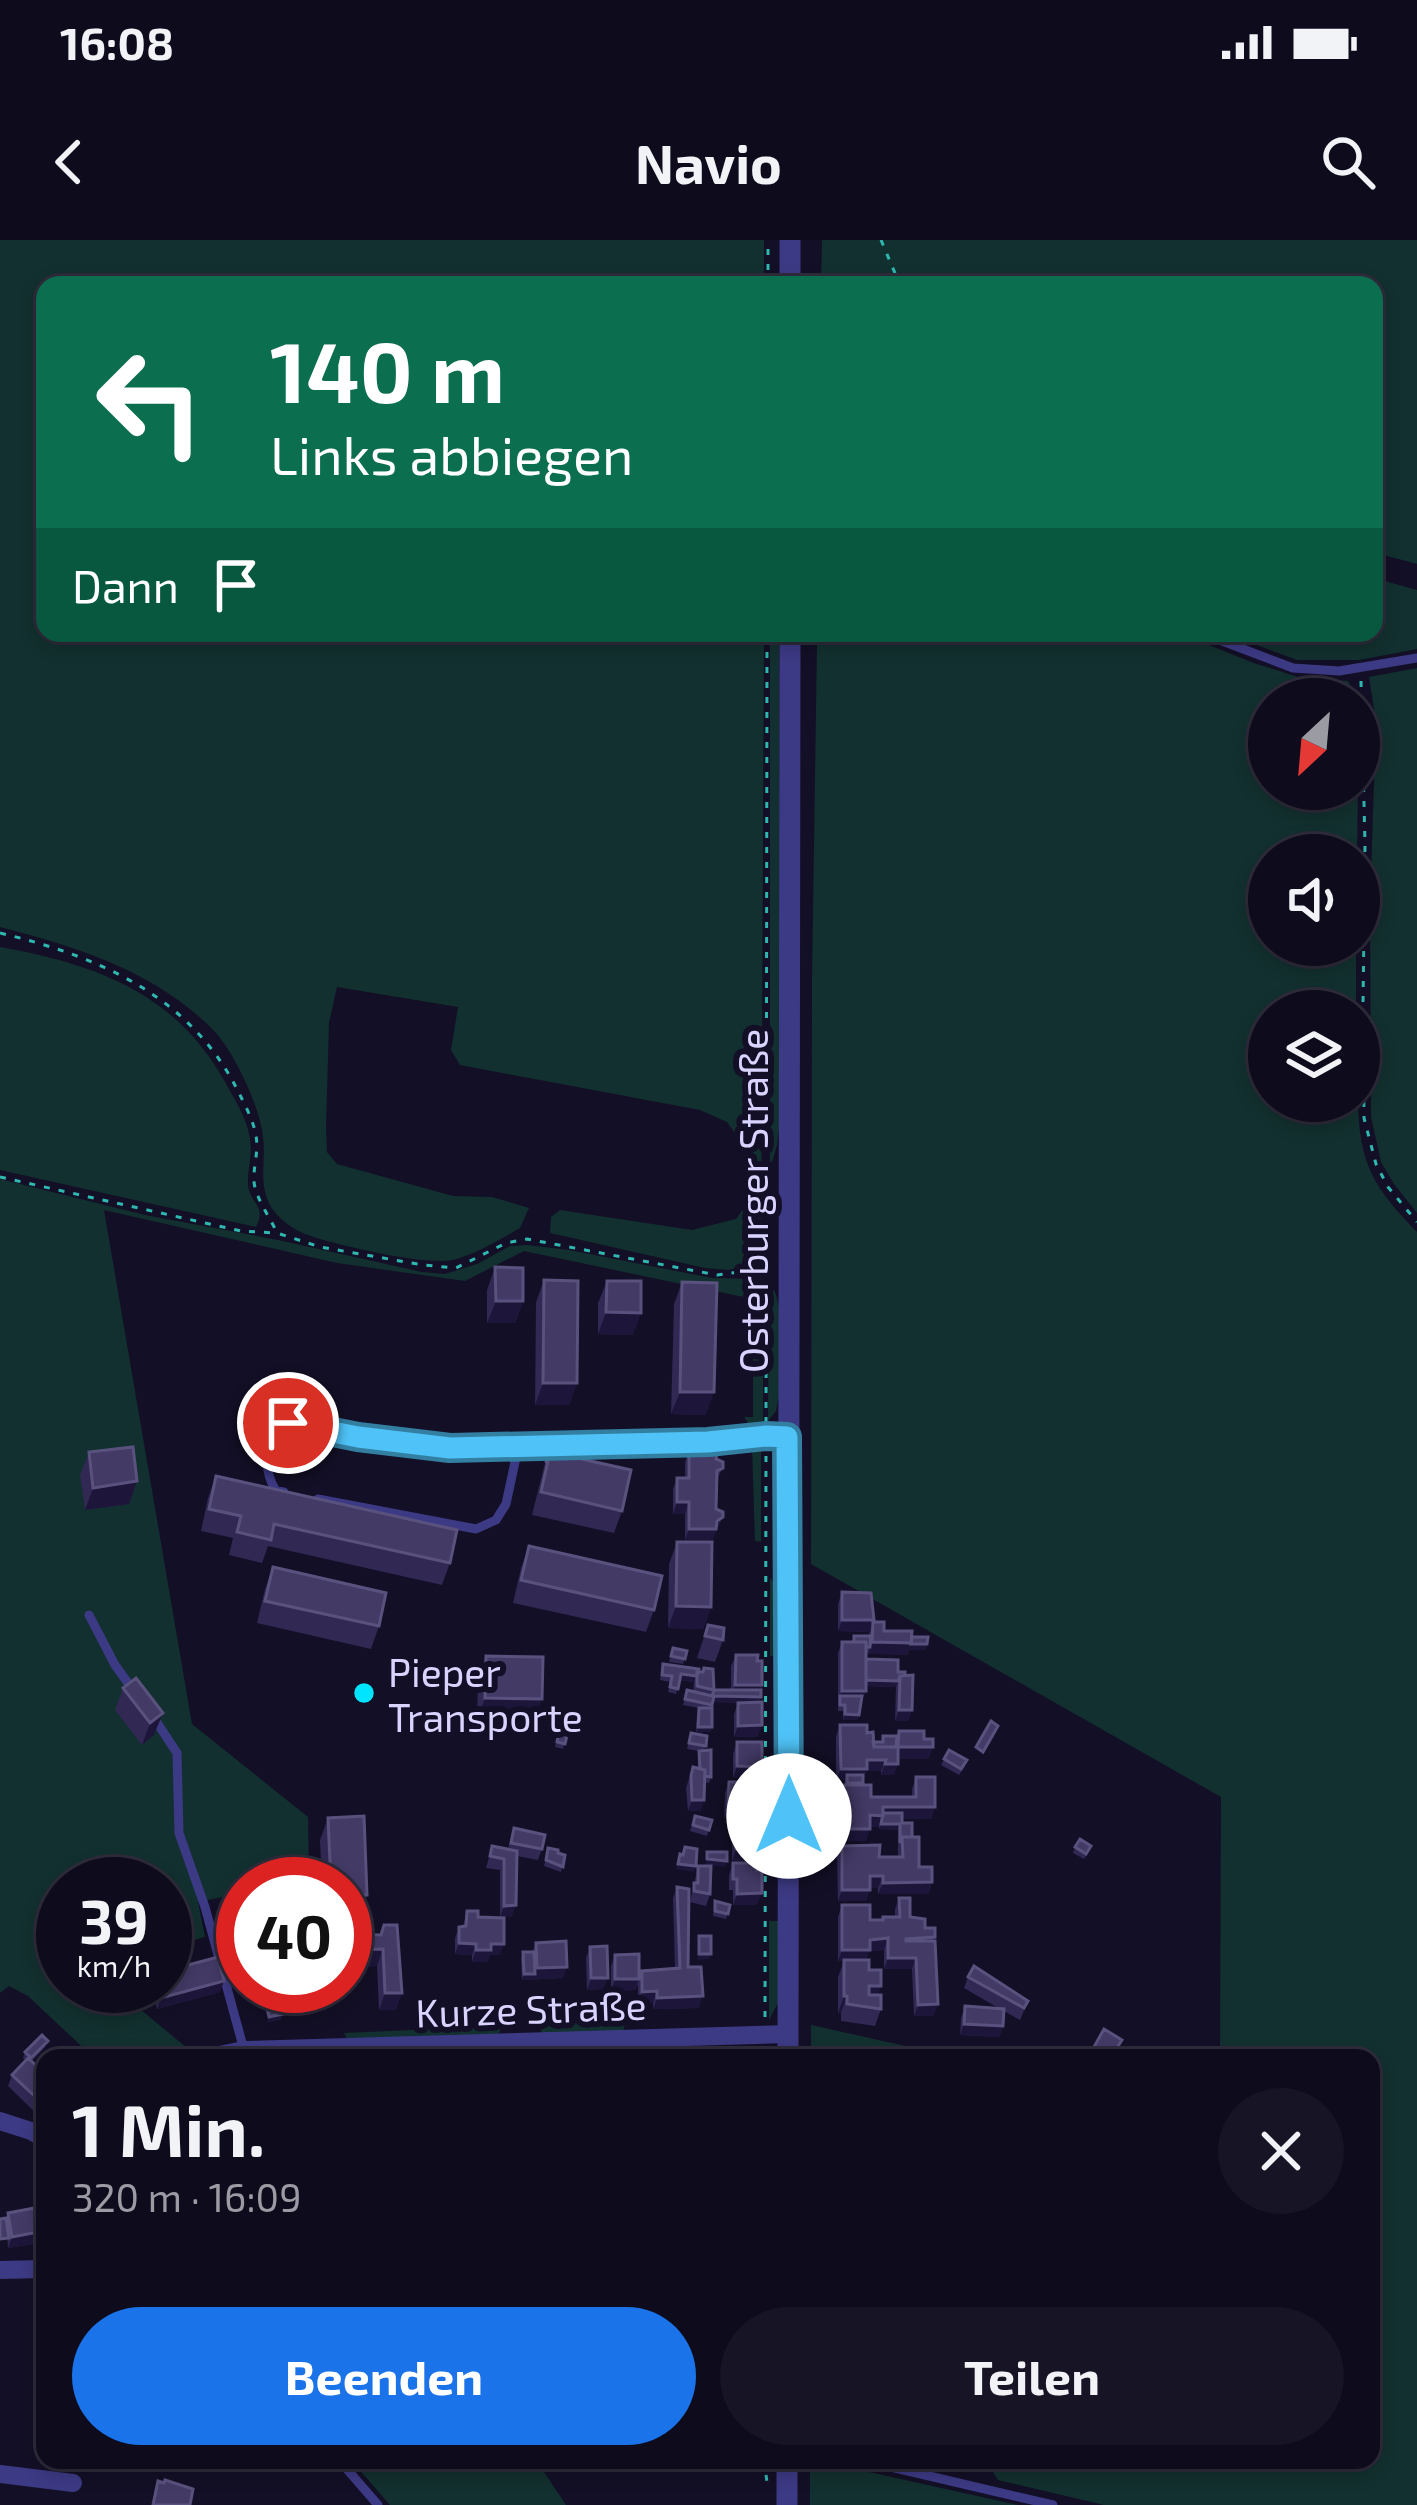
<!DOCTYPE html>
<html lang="de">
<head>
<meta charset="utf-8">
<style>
  body { margin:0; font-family:"Exo 2",sans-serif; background:#171425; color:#f1f3f6; height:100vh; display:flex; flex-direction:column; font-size:45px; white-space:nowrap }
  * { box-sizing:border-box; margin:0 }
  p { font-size:39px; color:#9b9ba3 }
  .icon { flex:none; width:66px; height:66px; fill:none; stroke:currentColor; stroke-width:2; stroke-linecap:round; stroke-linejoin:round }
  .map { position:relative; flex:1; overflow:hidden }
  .drawer { position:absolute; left:36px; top:1809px; width:1344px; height:420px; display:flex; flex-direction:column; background:#0e0b1c; border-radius:24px; box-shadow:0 6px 18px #0003,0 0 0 3px #2e2b3b }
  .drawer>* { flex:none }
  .top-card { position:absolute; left:36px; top:36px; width:1347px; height:366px; border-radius:24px; box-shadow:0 6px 18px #0003,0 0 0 3px #2e2b3b; background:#0b6e4f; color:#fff; overflow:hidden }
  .needle { width:78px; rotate:206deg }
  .fabs { position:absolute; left:1248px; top:438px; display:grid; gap:24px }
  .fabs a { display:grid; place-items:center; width:132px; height:132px; border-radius:50%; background:#0e0b1c; box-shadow:0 6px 18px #0003,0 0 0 3px #2e2b3b; font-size:60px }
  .speed { position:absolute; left:36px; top:1617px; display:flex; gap:24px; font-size:60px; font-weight:700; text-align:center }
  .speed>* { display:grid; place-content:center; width:156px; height:156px; border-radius:50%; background:#0e0b1c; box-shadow:0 6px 18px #0003,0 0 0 3px #2e2b3b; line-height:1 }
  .speed small { font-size:30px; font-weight:400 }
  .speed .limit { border:18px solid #d22; background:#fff; color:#111 }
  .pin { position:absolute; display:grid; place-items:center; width:102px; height:102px; color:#fff; margin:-51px; border:6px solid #fff; border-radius:50%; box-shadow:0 3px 12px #0007 }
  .me { position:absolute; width:132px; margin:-66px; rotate:0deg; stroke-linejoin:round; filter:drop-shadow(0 0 9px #0008) }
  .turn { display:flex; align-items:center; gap:42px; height:252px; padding:0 36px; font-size:54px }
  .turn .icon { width:156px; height:156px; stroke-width:2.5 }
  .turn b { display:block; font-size:84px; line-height:102px }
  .then { display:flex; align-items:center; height:114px; padding:0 36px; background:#0003; gap:24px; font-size:45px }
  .round { display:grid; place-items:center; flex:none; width:126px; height:126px; border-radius:63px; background:#171425 }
  .head { display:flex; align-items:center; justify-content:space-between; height:204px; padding:0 36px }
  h1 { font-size:72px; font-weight:700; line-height:90px }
  .primary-button { display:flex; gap:24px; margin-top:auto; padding:24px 36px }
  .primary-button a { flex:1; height:138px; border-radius:72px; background:#1a73e8; color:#fff; font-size:48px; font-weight:700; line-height:138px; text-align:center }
  .primary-button a+a { background:#171425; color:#f1f3f6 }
  .status { display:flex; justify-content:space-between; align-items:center; height:84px; padding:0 60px; background:#0e0b1c; direction:ltr }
  .status svg { height:33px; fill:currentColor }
  header { display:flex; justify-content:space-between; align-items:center; height:156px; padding:0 36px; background:#0e0b1c; font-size:54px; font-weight:700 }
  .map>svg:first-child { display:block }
  .green { fill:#12302f }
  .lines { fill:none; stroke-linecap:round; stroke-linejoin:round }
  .path { stroke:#2fb8b0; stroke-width:3; stroke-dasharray:6 9; stroke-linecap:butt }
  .service { stroke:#3d3a85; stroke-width:9 }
  .minor { stroke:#3d3a85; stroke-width:18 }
  .tertiary { stroke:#3d3a85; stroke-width:21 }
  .wall { fill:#312854 }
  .shaded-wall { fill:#1d163a }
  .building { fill:#433a66; stroke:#5a527e; stroke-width:3 }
  .route-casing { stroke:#337fa1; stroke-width:30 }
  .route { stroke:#4fc3f7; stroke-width:21 }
  .poi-dot { fill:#00e5ff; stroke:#130f26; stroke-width:4.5 }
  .labels { text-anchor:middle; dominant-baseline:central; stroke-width:12; stroke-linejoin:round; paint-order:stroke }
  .street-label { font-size:39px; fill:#d9d4ff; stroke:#130f26 }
  .poi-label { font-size:39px; fill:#d9d4ff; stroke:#130f26; text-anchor:start }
</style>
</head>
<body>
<div class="status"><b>16:08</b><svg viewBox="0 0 49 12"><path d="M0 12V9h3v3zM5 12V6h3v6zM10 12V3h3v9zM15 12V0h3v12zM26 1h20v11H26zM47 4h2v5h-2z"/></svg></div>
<header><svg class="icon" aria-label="back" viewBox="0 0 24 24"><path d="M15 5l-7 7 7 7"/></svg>Navio<svg class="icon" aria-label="search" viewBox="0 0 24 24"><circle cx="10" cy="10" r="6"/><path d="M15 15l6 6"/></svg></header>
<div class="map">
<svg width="1417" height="2265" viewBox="0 0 1417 2265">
  <rect width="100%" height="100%" fill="#130f26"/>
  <path class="green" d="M0,0h764v45h-719v348h719l-3,630 -33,7 -23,-2 -155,-35 1,-16 9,-7 132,20 44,-11 18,-25 1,-17 -12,-32 -16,-23 -27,-12 -240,-45 -9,-15 7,-43 -121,-20 -8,36 -3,105 1,24 10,12 116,32 39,1 37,11 -9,20c-21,12 -44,26 -67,32 -27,6 -117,-15 -145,-25 -15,-5 -34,-19 -40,-34 -9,-22 -2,-42 -5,-64 -3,-30 -29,-86 -50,-107 -56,-58 -138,-84 -213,-103z
    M822,0h595v324l-37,-10 -6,18v-287h-553z
    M1374,338l43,12v59l-58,11h-62l-72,-27h149z
    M770,393h9v494l-2,18 -7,24z
    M865,393h314l75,30 44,14 50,4 10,18h-89v90h89l-1,66h-88v90h87v66h-87v90h89c1,63 16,87 59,131v1273h-313l-106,-25 -9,-14 1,-6h381v-402h-151l1,-261 -410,-233 1,-585 5,-337z
    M1417,428v545l-23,-29 -13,-22 -10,-45 -1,-213 6,-182 -7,-45z
    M0,707c95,17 174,45 224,133 10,19 23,37 26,59 3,15 -3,31 -2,46 2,19 19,20 8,42l-256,-57z
    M0,939l145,36 133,25 144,32 23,2 32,-10 33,-18 17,-1 42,5 143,28 51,1v142l-2,3 -13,-1 -4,-6h9v-118l-229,-48 -59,30 -128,-18 -233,-53 88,514 116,93 1,62 -23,5h-43v9l-45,9 7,35 -40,11v-64h-102v102h49l74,61 -11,11h-81l-66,-62 -19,-10 -9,7z
    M769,1042c18,18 10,87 10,114l-3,15 -8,10z
    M752,1207l9,1v94l-6,-1z
    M770,1338l10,13 -1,66 -9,-1z
    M769,1681h10l-1,82 -9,17z
    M626,1781l-3,10 -81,3 -3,-9z
    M811,1785l126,28 17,5h-143z
    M501,1786l-2,9 -151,6 -4,-8z
    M351,2220h185l30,45h-176z
    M820,2224h13l185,41h-208v-35z"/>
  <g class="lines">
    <path class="path" d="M881,0l19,45
      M768,45v-45
      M1361,441l4,163 -2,160 1,114 12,46 12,23 29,35
      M0,693c100,24 191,63 239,160 6,12 15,29 17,43 3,15 -3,31 -2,46 2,17 16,35 23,51l43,14 103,18 33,3 50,-25 21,-4 190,36 51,-7
      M0,937l241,54 34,2
      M766,1183l1,-790
      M765,1777l1,-566
      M764,2220l3,22"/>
    <path class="service" d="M1201,393l92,35 46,3 78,-13
      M284,1252l-8,-1c-14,-23 -12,-52 12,-68l70,14 92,11h68l269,-11
      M318,1259l158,30 20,-9 10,-16 12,-56
      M89,1375l26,50 18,25
      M154,1478l23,35 2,80 26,74 39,143
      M339,2220l39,45
      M861,2220l192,45"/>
    <path class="minor" d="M204,1818l40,-8 545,-16
      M0,1881l31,10 14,8
      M0,2030l45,-1
      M0,2234l73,9"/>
    <path class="tertiary" d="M790,45v-45
      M788,1818l2,-1425
      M787,2265v-45"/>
  </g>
  <path class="wall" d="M495,1027l28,34 -8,22h-28v-33z
    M544,1040l33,103 -8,22h-34l1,-103z
    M607,1041l26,54 -35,-1v-31z
    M682,1042l24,133 -35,-1 3,-110z
    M549,1207l37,13 36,51 -8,22 -82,-18z
    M689,1211l27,8 7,9 -7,12v29l7,8 -11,23h-27v-26h-12v-25l4,-11h8v-16z
    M89,1212l48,29 -8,23 -44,6 -5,-35z
    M216,1236l234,87 -8,22 -174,-39 -6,17 -33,-8 4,-17 -32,-7 7,-33z
    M677,1302l34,65 -8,22 -35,-1 1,-64z
    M529,1306l125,64 -8,22 -133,-29 8,-35z
    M273,1327l106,59 -8,23 -114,-26 8,-34z
    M842,1352l42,39 28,6 15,7 -2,6h-16l-2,5 -41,-2v6l32,13 14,38 -4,11h-13l1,-34 -30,-1 -9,34h-14v-9h-5v-58l4,-11h10l2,-6h15v-4l-31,-1v-27z
    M708,1385l15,15 -8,22 -18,-4z
    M673,1408l14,3 -4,13 -14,-2z
    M736,1415l26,30 -3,17 3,23 -5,12h-23v-23l4,-11h13l-38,-1 -2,6 1,19 -2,5h-14l1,-18 2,-6 -16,-3 4,-15 6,2 1,-10 -14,-2 -4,14 -8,-2 2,-10 -10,-2 3,-16 36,8 15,18h17v-24z
    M486,1416l47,66 -56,-2 1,-42z
    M136,1438l18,57 -12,10 -27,-35 8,-22z
    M560,1485l9,2 -6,22 -8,-2z
    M840,1485l27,8 6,9h8l2,-6 14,1 2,-6 25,8 9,8 -5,12h-30l-4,16h-13v-4h-15l-4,14 9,12h41v-8l4,-12 19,30 -4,12h-29v4l10,14 7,30 13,15 -4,12h-50v-6h-8l-4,13h-28l-1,-44 5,-11 37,11h19v-27l-19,-1v-2h-9l-4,14h-28l-1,-44 5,-12h3v-5h-9v-44z
    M691,1493l16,3 -3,15 7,26 -2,6 -5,-1v18l-4,11h-12l-2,-23 7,-21 5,1 1,-17 -12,-2z
    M737,1502l21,36h-25v-24z
    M944,1519l21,7 -6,9 -18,-10z
    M729,1542l24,24 -4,11 -25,1 1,-25z
    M695,1576l17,4 -5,16 -17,-5z
    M328,1578l31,100h-14v-34h-23l-2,-44z
    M736,1581l25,28 -4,11 -25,1v-28z
    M514,1588l28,21 -4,11 -21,-4 -1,49 -5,12h-11v-47l-14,-2 6,-22 16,3z
    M1075,1607l14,5 -5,7 -11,-6z
    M548,1608l17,7 -4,17 -17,-6z
    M733,1623l24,42h-24v-15h-4v-15z
    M698,1626l12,28 -4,12 -16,-4z
    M677,1647l11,80 11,41 -46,1v-6h-15v-19l-3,6 -24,1v-25l4,-11 24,22 3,-6 33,-3 -2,-70z
    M899,1658l11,19 25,20 -2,4 5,63 -5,12h-19l-2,-47h-28v-19l-15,1 -3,9 15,49 -6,17 -34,-5v-8h-3v-36l6,-16h-6v-44l4,-12 28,15h12l13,-3v-8z
    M715,1661l15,4 -4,14 -13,-3z
    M243,1664v34l-5,-20z
    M467,1671l11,6 22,38h-10l-3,7h-15v-7l-17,-1v-16l4,-11 4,-1z
    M351,1694l30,1 15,75h-17l-2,-44 -23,1 -3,7 -6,1v-27z
    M536,1703l27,35 -41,2 -1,-22 2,-6h9z
    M590,1707l13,42 -16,1 -1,-32z
    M968,1737l60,24 -8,19 -16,-9 -1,15 -4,11 -39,-2 1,-17 4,-12 35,3 -36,-21z
    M137,1746h28l55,6 -63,17 -2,-8 -15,4 -5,-15z
    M46,1806l-14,15 13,50 -5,6 -32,-31 4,-11 14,-14 -3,-3 2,-6z
    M1094,1807l23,4 -4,7h-24z
    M8,1973l26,31 -26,4 -2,-30z"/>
  <path class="shaded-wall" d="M496,1061h27l-8,22h-28z
    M606,1072l35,1 -8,22 -35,-1z
    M543,1143h34l-8,22h-34z
    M680,1152h34l-8,23 -35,-1z
    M137,1241l-8,23 -44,6 8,-22z
    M677,1262h12l-4,12h-12z
    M723,1277l-11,23h-27l4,-11z
    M676,1366l35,1 -8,22 -35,-1z
    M842,1380h32l-4,12 -32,-1z
    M872,1402l55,2 -2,6h-16l-2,5 -39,-1z
    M681,1434l15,2 -2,6 -15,-2z
    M864,1440l34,1 -2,6 -34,-1z
    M735,1445h27l-5,11 -26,1z
    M842,1451h24l-4,11 -22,-6z
    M714,1456l47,1 -2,6 -47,-1z
    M485,1458l57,1 -9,23 -56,-2z
    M899,1470h13l-4,11h-13z
    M163,1473l-9,22 -12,10 8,-22z
    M845,1474l14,1 -2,5h-14z
    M762,1485l-5,12h-23l4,-11z
    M698,1487h14l-2,5h-14z
    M898,1507h35l-5,12h-59z
    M867,1520h19l-5,11h-15l-3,10 -16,-6 -2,5h-9l5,-11z
    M885,1524h13l-4,11h-13z
    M737,1526l25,1 -4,11h-25z
    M692,1560h12l-4,11h-12z
    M728,1566h25l-4,11 -25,1z
    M883,1567h52l-4,12h-49l-3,8h-13l4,-12z
    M881,1584h19l-2,6 -19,-1z
    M842,1589h28l-4,12h-28z
    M736,1609h25l-4,11 -25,1z
    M707,1619l20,2 -2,6 -20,-3z
    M678,1624l18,2 -2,6 -18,-3z
    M870,1636h13l-5,12h-12z
    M932,1642l-4,12h-50l5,-11z
    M842,1650h28l-4,11h-28z
    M762,1653l-5,12h-24l4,-11z
    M367,1655l-8,23h-14v-22z
    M516,1665l-5,12h-11l4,-11z
    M888,1698l-4,12 -15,1 -3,10h-28l4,-11 28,-10z
    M459,1703l17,1 -4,11 -17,-1z
    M491,1704h13l-4,11h-10l-3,7h-15l4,-12z
    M383,1709l-6,17 -23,1 -3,7 -6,1 5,-17 7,-8z
    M699,1714h12l-2,5 -12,1z
    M888,1718h28l-4,11h-28z
    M567,1727l-4,11 -41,2 2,-6h11l2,-6z
    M591,1738h17l-5,11 -16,1z
    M615,1739h24l-4,11 -24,1z
    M224,1741l-4,11 -63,17 4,-11z
    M869,1746h12l-6,17h-12z
    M159,1750l-4,11 -15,4 4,-11z
    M657,1751l-4,12h-15l4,-11z
    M385,1753h17l-6,17h-17z
    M703,1756l-4,12 -46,1 4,-11z
    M844,1756h3l-6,17h-3z
    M938,1764l-5,12h-19l4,-11z
    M283,1774l-2,6 -14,3 2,-6z
    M964,1784l39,2 -4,11 -39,-2z
    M38,1992l-4,12 -26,4 4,-11z"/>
  <path class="building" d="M495,1027l28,1v33h-27z
    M544,1040l34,1 -1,102h-34z
    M607,1041h34v32l-35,-1z
    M682,1042l35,1 -3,109h-34z
    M133,1207l4,34 -44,7 -4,-36z
    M549,1207h40l-3,13 -36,-8 -4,11z
    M689,1211h28l-1,8 7,3v6l-6,3 -1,38 7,3v5l-6,4 -1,8h-27v-27h-12v-24h12z
    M550,1212l81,18 -9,41 -81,-19z
    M216,1236l241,54 -7,33 -176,-39 -3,16 -34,-8 4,-16 -32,-7z
    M677,1302h35l-1,65 -35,-1z
    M529,1306l133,30 -8,34 -133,-30z
    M273,1327l113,26 -7,33 -114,-25z
    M842,1352l29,1 3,27h-32z
    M873,1382h11v9h28l-1,12 -39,-1z
    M708,1385l16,3 -1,12 -18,-4z
    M854,1396h17l-1,11h-4v-5h-12z
    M912,1397h16l-1,7h-18l2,-1z
    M842,1402h24v49h-24z
    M673,1408l14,3 -2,8 -14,-3z
    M736,1415h22l-1,6h5v24h-27z
    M486,1416l57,1 -1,42 -57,-1z
    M866,1419l32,1v12h7v4h-5l-2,5 -32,-1z
    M663,1424l36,5v3l-3,4 -15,-2 -3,15 -8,-2 2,-11 -10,-1z
    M704,1428l9,1 1,21 -17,-4v-14h6z
    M913,1435l-1,35h-13l1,-34z
    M136,1438l27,35 -13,10 -27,-35z
    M687,1450l25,6 2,-6h47v7l-47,-1 -2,9 -27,-6z
    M840,1456h22l-3,19 -14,-1v-9h-5z
    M762,1462v23l-24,1v-23z
    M699,1468h13v19h-14z
    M991,1481l7,5 -15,26 -7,-5z
    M560,1485l9,2 -4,17 -8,-2z
    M840,1485h27v8l6,-1 1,15h24v17h-13l1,-4h-19v9h-26z
    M899,1491h25v8h9v8h-35z
    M691,1493l16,3 -1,10 -17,-3z
    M883,1496h14l-1,11h-22l-1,-5h10z
    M737,1502h25v25l-25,-1z
    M711,1510v27l-6,-1v-6l-5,-1 -1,-18z
    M949,1510l18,10 -6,9 -17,-10z
    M693,1527l12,3 -1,30h-12l-1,-24z
    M847,1535h16v8h-16z
    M916,1537h19v30h-52v9l-13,-1v14h-28v-44h29v12h45z
    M729,1542h24v24h-25z
    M883,1573h19v10h10v14h-10l-2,6v-19h-19z
    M364,1576l3,79 -22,1v-12h-14l-3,-66z
    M695,1576l17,4 -3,10 -16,-5z
    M762,1580l-1,29h-25v-28z
    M514,1588l31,7 -3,14 -31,-6z
    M902,1597h17v30h13v15l-49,1v-7h-13v14h-28v-44l38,-1 -1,12h24z
    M1080,1599l11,7 -5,8 -11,-7z
    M492,1606l25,5 -1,54 -12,1v-47l-14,-3z
    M685,1607l12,2 -1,17 -18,-2 2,-10 3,1z
    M548,1608l10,2v3l7,2 -2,12 -17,-7z
    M707,1612h20v9l-20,-2z
    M733,1623h24v7h5v23l-25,1v-15h-4z
    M698,1626h13l-1,28 -16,-3v-8h4z
    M677,1647l12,2 -1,78h13l2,29 -46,2v-7l-15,1v-21l38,-3z
    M899,1658h11v19l15,2v9h10v9l-29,2v2h29l3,63 -20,1 -2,-47h-28v-20l-18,2v10h-28v-45h28v15h13v-3h17z
    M715,1661l15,4 -2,9 -13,-3z
    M467,1671h11v6l26,1v26h-13v6h-15v-6l-17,-1v-16l7,-1z
    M384,1685h13l5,68h-17l-2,-44 -26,1v7l-7,1 -2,-19h4l-1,-5 30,1z
    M699,1696h12v18h-12z
    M566,1701l1,26 -30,1 -1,-25z
    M607,1706l1,32h-17l-1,-31z
    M523,1712h11l1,22h-11z
    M639,1714v25h-24v-24z
    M218,1717l6,24 -63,17 -2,-8 -15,4 -2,-8h23v-15z
    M844,1720h25v10h12v16h-12v9h12v14l-34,-5v-8h-3z
    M974,1726l54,35 -4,7 -56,-31z
    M279,1757l1,4 6,-1 1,7 -5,1 1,6 -14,3 -4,-17z
    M965,1766l39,3 -1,17 -39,-2z
    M1104,1789l18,11 -11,17 -17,-10z
    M42,1795l6,6 -17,17 -6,-6z
    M28,1818l17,16 -1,31 -32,-30z
    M34,1968l4,24 -26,5 -4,-24z
    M6,1978l3,20 -9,1v-20z
    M165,2240l28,9 -3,16h-37l5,-24 6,2z"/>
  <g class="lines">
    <defs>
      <path id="route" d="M288,1183l70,14 92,11 258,-6 58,-6 21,1 2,379"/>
    </defs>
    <use href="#route" class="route-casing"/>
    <use href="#route" class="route"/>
  </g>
  <circle class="poi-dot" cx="364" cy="1453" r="12"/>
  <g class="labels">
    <g class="street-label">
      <text transform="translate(752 961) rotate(-90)">Osterburger Straße</text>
      <text transform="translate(531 1768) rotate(-2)">Kurze Straße</text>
    </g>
    <g class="poi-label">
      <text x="388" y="1431">Pieper<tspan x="388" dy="45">Transporte</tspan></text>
    </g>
  </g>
</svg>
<div class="fabs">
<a><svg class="needle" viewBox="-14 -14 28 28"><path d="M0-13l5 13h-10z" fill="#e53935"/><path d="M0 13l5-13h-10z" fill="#9b9ba3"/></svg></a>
<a><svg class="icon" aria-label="sound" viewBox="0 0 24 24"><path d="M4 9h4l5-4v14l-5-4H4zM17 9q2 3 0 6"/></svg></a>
<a><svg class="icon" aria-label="layers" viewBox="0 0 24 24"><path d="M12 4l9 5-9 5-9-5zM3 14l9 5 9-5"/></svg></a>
</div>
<div class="speed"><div>39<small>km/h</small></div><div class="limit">40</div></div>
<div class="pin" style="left:288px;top:1183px;background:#d93025"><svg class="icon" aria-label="arrive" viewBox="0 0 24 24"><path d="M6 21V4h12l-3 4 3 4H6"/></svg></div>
<svg class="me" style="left:789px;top:1576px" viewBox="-20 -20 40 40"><circle r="19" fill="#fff"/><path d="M0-13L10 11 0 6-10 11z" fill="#4fc3f7"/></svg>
<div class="top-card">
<div class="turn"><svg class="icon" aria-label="left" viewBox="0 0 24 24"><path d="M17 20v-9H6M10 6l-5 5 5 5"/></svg><div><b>140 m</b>Links abbiegen</div></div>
<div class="then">Dann<svg class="icon" aria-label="arrive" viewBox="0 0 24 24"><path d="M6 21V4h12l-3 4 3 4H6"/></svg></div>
</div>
<section class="drawer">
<div class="head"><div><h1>1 Min.</h1><p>320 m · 16:09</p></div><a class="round"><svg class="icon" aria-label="close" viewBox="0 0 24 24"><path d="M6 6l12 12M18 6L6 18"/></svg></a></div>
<div class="primary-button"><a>Beenden</a><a>Teilen</a></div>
</section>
</div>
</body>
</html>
